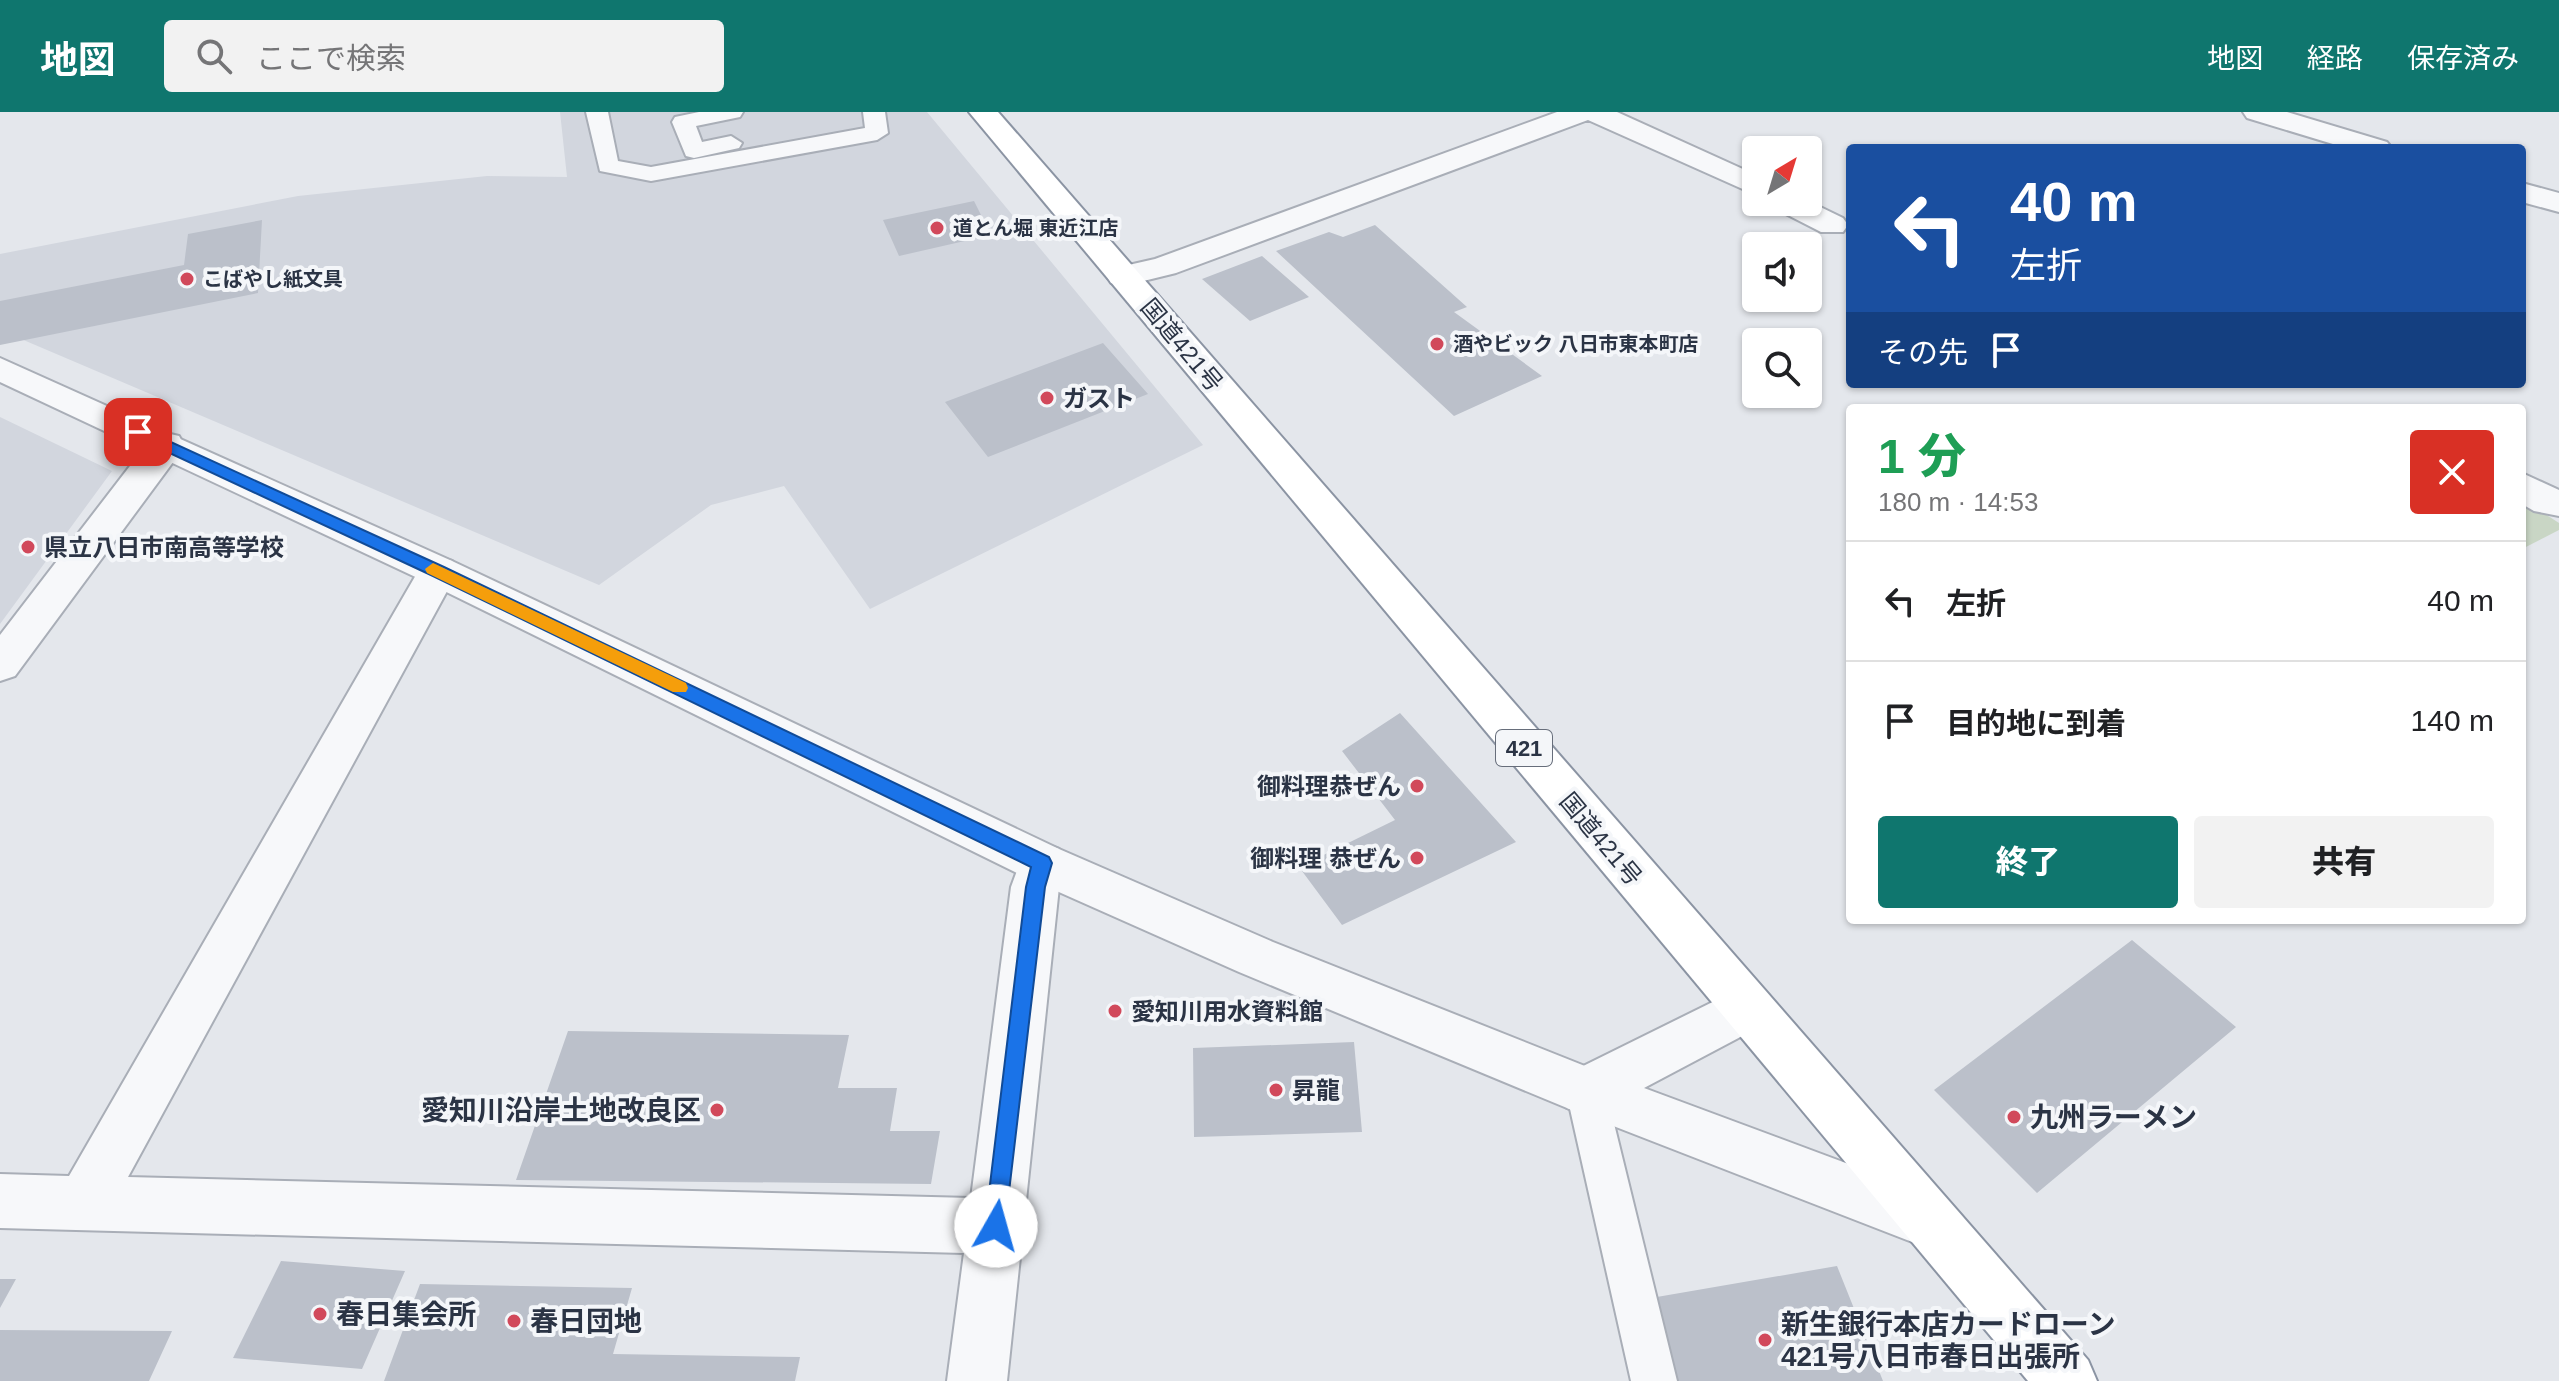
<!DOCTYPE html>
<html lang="ja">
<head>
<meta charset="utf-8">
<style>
  body { margin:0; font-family:Arial,"Noto Sans JP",sans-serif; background:#f2f2f2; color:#202124; height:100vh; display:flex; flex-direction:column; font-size:30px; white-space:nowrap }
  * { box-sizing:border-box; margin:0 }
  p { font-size:26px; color:#757577 }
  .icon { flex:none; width:44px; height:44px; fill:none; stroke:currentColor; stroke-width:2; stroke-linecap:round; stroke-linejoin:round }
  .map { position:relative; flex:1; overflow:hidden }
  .side { position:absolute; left:1846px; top:292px; width:680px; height:520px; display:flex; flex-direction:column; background:#fff; border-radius:8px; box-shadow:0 2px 6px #0004 }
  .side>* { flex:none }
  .guide { position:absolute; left:1846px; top:32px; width:680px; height:244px; border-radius:8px; box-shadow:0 2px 6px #0004; background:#1a4fa0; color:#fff; overflow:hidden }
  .needle { width:52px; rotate:38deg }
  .controls { position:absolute; left:1742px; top:24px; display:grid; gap:16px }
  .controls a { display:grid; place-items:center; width:80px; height:80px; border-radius:8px; background:#fff; box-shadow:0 2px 6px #0004; font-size:40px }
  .pin { position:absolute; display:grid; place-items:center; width:68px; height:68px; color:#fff; margin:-34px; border-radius:16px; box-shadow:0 4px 12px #0006 }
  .me { position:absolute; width:88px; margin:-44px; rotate:7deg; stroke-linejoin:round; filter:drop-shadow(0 0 6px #0008) }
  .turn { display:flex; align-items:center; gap:28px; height:168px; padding:0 32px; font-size:36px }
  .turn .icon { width:104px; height:104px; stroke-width:2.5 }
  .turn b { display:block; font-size:56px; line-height:68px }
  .then { display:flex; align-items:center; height:76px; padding:0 32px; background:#0003; gap:16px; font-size:30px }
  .round { display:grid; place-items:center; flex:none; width:84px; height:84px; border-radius:8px; background:#f2f2f2 }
  .head { display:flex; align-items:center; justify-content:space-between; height:136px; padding:0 32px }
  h1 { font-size:48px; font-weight:800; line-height:60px; color:#1e9e55 }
  .cta { display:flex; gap:16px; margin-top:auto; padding:16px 32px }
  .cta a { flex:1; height:92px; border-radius:8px; background:#0f766e; color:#fff; font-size:32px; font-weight:800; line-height:92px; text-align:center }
  .cta a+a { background:#f2f2f2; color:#202124 }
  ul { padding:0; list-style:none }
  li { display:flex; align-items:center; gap:24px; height:120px; padding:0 32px; border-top:2px solid #e0e0e0 }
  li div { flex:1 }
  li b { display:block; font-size:30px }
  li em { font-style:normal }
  header { display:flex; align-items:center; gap:48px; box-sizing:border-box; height:112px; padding:0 40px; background:#0f766e; color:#fff }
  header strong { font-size:38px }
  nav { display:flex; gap:44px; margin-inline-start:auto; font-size:28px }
  .search { width:560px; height:72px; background:#f2f2f2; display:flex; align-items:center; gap:20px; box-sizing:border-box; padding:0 28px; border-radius:8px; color:#757577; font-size:30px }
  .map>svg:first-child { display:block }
  .built { fill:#d2d6de }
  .green { fill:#c9d6c5 }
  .building { fill:#bbc0ca }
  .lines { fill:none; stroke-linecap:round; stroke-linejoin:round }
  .service-casing { stroke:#a9aeb7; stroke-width:4 }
  .minor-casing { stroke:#a9aeb7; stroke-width:4 }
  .tertiary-casing { stroke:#a9aeb7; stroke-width:4 }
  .trunk-casing { stroke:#8b94a3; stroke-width:4 }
  .service { fill:#f7f8fa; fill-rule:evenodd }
  .minor { fill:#f7f8fa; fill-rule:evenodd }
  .tertiary { fill:#f7f8fa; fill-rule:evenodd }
  .trunk { fill:#fff; fill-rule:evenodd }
  .route { fill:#1a73e8; stroke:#114b97; stroke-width:2 }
  .slow { fill:#f59e0b }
  .poi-dot { fill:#d1495b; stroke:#f4f6f9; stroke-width:3 }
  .labels { text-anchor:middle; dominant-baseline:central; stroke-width:8; stroke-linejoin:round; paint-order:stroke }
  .far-poi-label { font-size:20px; font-weight:bold; fill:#2b3445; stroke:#f4f6f9; text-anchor:start }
  .shield { fill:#f4f6f9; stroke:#676e7b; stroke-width:2 }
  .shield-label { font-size:22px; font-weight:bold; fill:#2b3445 }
  .street-label { font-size:24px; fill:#2b3445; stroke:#f4f6f9 }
  .poi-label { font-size:24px; font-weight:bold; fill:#2b3445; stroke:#f4f6f9; text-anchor:start }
  .near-poi-label { font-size:28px; font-weight:bold; fill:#2b3445; stroke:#f4f6f9; text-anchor:start }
</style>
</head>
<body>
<header>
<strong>地図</strong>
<div class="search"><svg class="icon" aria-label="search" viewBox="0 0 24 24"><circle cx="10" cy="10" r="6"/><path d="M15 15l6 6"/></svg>ここで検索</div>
<nav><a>地図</a><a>経路</a><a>保存済み</a></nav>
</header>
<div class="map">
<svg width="2559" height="1269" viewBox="0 0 2559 1269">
  <rect width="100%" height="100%" fill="#e4e7ec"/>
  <path class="built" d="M560,0h367l276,333 -333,164 -86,-123 -73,19 -112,80 -599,-255v-76l298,-58 189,-20 80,1z
    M0,305l112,54 -112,153z"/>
  <path class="green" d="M2522,387l37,24v7l-37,19z"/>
  <path class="building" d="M974,89l17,34 -92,21 -16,-36z
    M262,108l-4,73 -258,52v-44l184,-36 4,-31z
    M1375,113l92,82 -13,5 88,64 -88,40 -178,-165 53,-19 14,5z
    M1262,144l47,41 -59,24 -48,-42z
    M1103,231l45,51 -160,63 -43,-55z
    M1400,601l116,129 -174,83 -43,-58 96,-47 -53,-69z
    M2132,828l104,87 -199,166 -103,-103z
    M568,919l281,4 -11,53h59l-7,43h50l-9,53 -415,-4z
    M1354,930l8,90 -168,5 -1,-89z
    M281,1149l124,10 -43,98 -129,-11z
    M1837,1154l46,115h-206l-26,-83z
    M0,1167h16l-16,29z
    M420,1172l212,4 -19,66 187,3 -5,24h-411z
    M0,1218l172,1 -23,50h-149z"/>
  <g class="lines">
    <defs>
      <path id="service" d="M586,0h22l10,49 33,6 214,-39 -2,-16h22l3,21 -11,7 -226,41 -51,-10z
        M699,0h44l-3,5 -44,9 6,16 29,-6 11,7 -3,5 -45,10 -8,-2 -14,-34 3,-5z
        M1586,960l14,6 6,13 71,290h-46l-65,-290 6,-13z"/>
      <path id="minor" d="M1557,0h60l139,63v20l-168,-75 -412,153 -53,13 -12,-3 -4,-7 4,-7 44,-10z
        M2243,0h44l100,30 5,6h-46l-99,-30z
        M2522,71l37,10v19l-37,-10z
        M1808,89l35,17 5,7 -5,7h-22l-45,-23 -4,-7z
        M166,321l13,3 5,9 -5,9 -164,222 -15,5v-46l153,-199z
        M2522,361l37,17v26l-25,-5 -12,-7z
        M438,445l14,4 6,10 -330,606 843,21 40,-311 14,-38 17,-6 17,6 6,14 -6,24 -52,494h-60l17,-128 -964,-25v-54l69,2 355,-615z
        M1745,874l18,7 7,16 -7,16 -119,63 301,112 8,19 -8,19 -20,9 -358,-139 -7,-17 7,-17z"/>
      <path id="tertiary" d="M0,246l452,203 607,288 214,93 332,132 7,17 -7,17 -19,8 -19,-8 -328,-136 -214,-95 -601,-296 -424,-199z"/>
      <path id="trunk" d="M969,0h29l1090,1248 9,21h-69z"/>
    </defs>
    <use href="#service" class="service-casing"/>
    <use href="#minor" class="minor-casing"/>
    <use href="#tertiary" class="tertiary-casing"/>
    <use href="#trunk" class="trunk-casing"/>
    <use href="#service" class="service"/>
    <use href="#minor" class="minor"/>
    <use href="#tertiary" class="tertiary"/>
    <use href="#trunk" class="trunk"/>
  </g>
  <path class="route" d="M138,315l306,140 605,290 3,6 -7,24 -41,347 -8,3 -8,-3 -3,-8 41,-339 5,-20 -598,-291 -300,-140 -3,-4z"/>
  <path class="slow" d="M433,451l253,120 2,5 -2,4h-13l-246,-119 -2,-4z"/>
  <g class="poi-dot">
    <circle cx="937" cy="116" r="8"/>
    <circle cx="187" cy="167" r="8"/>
    <circle cx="1437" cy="232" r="8"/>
    <circle cx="1047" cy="286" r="8"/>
    <circle cx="28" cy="435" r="8"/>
    <circle cx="1417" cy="674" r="8"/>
    <circle cx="1417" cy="746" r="8"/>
    <circle cx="1115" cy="899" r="8"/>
    <circle cx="1276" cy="978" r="8"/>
    <circle cx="717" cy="998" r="8"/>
    <circle cx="2014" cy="1005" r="8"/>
    <circle cx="320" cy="1202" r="8"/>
    <circle cx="514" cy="1209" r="8"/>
    <circle cx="1765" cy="1228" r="8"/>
  </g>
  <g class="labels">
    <g class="far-poi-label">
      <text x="953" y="116">道とん堀 東近江店</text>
      <text x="203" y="167">こばやし紙文具</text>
      <text x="1453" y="232">酒やビック 八日市東本町店</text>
    </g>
    <rect class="shield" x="1496" y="618" width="56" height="36" rx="6"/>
    <g class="shield-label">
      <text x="1524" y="636">421</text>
    </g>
    <g class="street-label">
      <text transform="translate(1182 233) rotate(50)">国道421号</text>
      <text transform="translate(1601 727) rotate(50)">国道421号</text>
    </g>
    <g class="poi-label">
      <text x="1063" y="286">ガスト</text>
      <text x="44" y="435">県立八日市南高等学校</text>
      <text x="1401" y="674" text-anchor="end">御料理恭ぜん</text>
      <text x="1401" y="746" text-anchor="end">御料理 恭ぜん</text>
      <text x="1131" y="899">愛知川用水資料館</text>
      <text x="1292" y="978">昇龍</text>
    </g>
    <g class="near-poi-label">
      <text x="701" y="998" text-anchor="end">愛知川沿岸土地改良区</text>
      <text x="2030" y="1005">九州ラーメン</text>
      <text x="336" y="1202">春日集会所</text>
      <text x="530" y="1209">春日団地</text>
      <text x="1781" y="1212">新生銀行本店カードローン<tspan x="1781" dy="32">421号八日市春日出張所</tspan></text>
    </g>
  </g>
</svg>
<div class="controls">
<a><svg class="needle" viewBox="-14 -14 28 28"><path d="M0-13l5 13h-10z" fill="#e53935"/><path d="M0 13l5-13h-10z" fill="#757577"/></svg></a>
<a><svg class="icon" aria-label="sound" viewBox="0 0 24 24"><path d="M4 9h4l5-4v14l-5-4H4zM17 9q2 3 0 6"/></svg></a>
<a><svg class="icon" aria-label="search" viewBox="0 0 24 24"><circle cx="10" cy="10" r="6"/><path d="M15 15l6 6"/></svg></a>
</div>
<div class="pin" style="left:138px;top:320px;background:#d93025"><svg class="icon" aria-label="arrive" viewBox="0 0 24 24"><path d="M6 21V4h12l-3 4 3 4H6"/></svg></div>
<svg class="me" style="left:996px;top:1114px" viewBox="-20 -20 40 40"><circle r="19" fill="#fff"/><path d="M0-13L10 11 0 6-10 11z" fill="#1a73e8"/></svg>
<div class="guide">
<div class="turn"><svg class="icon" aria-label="left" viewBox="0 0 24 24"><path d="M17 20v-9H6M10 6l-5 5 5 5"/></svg><div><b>40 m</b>左折</div></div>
<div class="then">その先<svg class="icon" aria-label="arrive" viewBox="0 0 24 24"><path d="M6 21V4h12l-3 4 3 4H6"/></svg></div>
</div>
<section class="side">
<div class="head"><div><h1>1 分</h1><p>180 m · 14:53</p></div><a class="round" style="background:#d93025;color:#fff"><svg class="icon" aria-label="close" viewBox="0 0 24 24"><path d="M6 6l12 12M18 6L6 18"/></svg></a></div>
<ul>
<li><svg class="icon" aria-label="left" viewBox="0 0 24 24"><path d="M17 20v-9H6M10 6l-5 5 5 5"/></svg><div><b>左折</b></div><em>40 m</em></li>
<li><svg class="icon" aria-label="arrive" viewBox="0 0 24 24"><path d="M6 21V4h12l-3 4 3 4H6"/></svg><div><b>目的地に到着</b></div><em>140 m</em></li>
</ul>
<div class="cta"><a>終了</a><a>共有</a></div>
</section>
</div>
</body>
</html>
